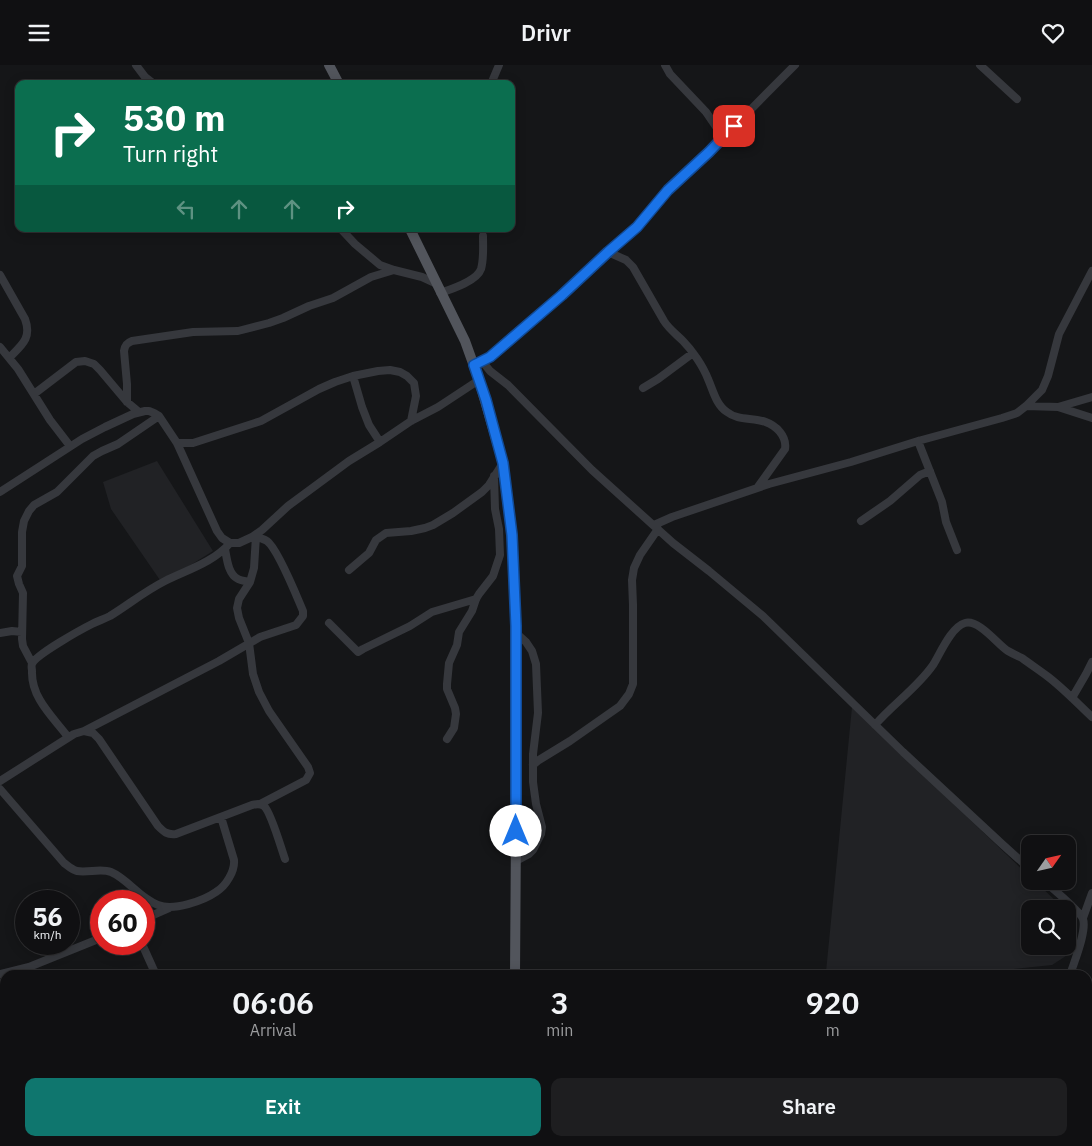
<!DOCTYPE html>
<html lang="en">
<head>
<meta charset="utf-8">
<style>
  body { margin:0; font-family:"IBM Plex Sans",sans-serif; background:#1e1e20; color:#f1f3f6; height:100vh; display:flex; flex-direction:column; font-size:19px; white-space:nowrap }
  * { box-sizing:border-box; margin:0 }
  p { font-size:16px; color:#9c9d9f }
  .icon { flex:none; width:28px; height:28px; fill:none; stroke:currentColor; stroke-width:2; stroke-linecap:round; stroke-linejoin:round }
  .map { position:relative; flex:1; overflow:hidden }
  .side { position:absolute; left:0px; top:905px; width:1092px; height:176px; display:flex; flex-direction:column; background:#101012; border-radius:15px 15px 0 0; box-shadow:0 2px 12px #0003,0 0 0 1px #303032 }
  .side>* { flex:none }
  .hud { position:absolute; left:15px; top:15px; width:500px; height:152px; border-radius:10px; box-shadow:0 2px 12px #0003,0 0 0 1px #303032; background:#0b6e4f; color:#fff; overflow:hidden }
  .needle { width:32px; rotate:56deg }
  .tools { position:absolute; left:1021px; top:770px; display:grid; gap:10px }
  .tools a { display:grid; place-items:center; width:55px; height:55px; border-radius:10px; background:#101012; box-shadow:0 2px 12px #0003,0 0 0 1px #303032; font-size:25px }
  .speed { position:absolute; left:15px; top:825px; display:flex; gap:10px; font-size:25px; font-weight:700; text-align:center }
  .speed>* { display:grid; place-content:center; width:65px; height:65px; border-radius:50%; background:#101012; box-shadow:0 2px 12px #0003,0 0 0 1px #303032; line-height:1 }
  .speed small { font-size:12px; font-weight:400 }
  .speed .limit { border:8px solid #d22; background:#fff; color:#111 }
  .pin { position:absolute; display:grid; place-items:center; width:42px; height:42px; color:#fff; margin:-21px; border-radius:10px; box-shadow:0 2px 8px #0006 }
  .me { position:absolute; width:55px; margin:-28px; rotate:0deg; stroke-linejoin:round; filter:drop-shadow(0 0 4px #0008) }
  .turn { display:flex; align-items:center; gap:18px; height:105px; padding:0 25px; font-size:22px }
  .turn .icon { width:65px; height:65px; stroke-width:2.5 }
  .turn b { display:block; font-size:35px; line-height:42px }
  .lanes { display:flex; align-items:center; height:48px; padding:0 25px; background:#0003; justify-content:center; gap:25px; direction:ltr }
  .lanes .off { opacity:.35 }
  .eta { display:flex; justify-content:space-evenly; align-items:center; height:85px; text-align:center }
  .eta b { font-size:30px; font-weight:600; line-height:35px }
  .cta { display:flex; gap:10px; margin-top:auto; padding:10px 25px }
  .cta a { flex:1; height:58px; border-radius:10px; background:#0f766e; color:#fff; font-size:20px; font-weight:600; line-height:58px; text-align:center }
  .cta a+a { background:#1e1e20; color:#f1f3f6 }
  header { display:flex; justify-content:space-between; align-items:center; height:65px; padding:0 25px; background:#101012; font-size:22px; font-weight:600 }
  .map>svg:first-child { display:block }
  .built { fill:#212225 }
  .lines { fill:none; stroke-linecap:round; stroke-linejoin:round }
  .minor { stroke:#36383d; stroke-width:8 }
  .major { stroke:#52555c; stroke-width:10 }
  .route-casing { stroke:#114b97; stroke-width:12 }
  .route { stroke:#1a73e8; stroke-width:9 }
</style>
</head>
<body>
<header><svg class="icon" aria-label="menu" viewBox="0 0 24 24"><path d="M4 6h16M4 12h16M4 18h16"/></svg>Drivr<svg class="icon" aria-label="heart" viewBox="0 0 24 24"><path d="M12 20l-8-8c-3-5 5-10 8-4 3-6 11-1 8 4z"/></svg></header>
<div class="map">
<svg width="1092" height="1081" viewBox="0 0 1092 1081">
  <rect width="100%" height="100%" fill="#151618"/>
  <path class="built" d="M157,396l56,90 -51,32 -51,-74 -8,-27z
    M852,642l178,170v4h5l29,28h-34v37h38v-34l4,5 -3,37 -17,11 -48,5 -1,5h-104l-73,-3z"/>
  <g class="lines">
    <path class="minor" d="M136,0l9,12 9,7
      M665,0l5,9 36,38 17,25
      M980,0l37,34
      M491,19l8,-19
      M341,164l14,15 25,21 14,5 28,7 13,6
      M608,187l18,8 7,7 31,54c5,8 12,13 19,20 9,9 20,25 25,38 5,11 8,26 19,33 15,12 37,1 53,20 4,5 6,11 5,17l-28,39
      M0,210l25,44c7,19 -3,26 -16,39
      M440,228c12,-4 37,-12 41,-24 3,-10 2,-22 2,-33
      M0,282l18,22 32,51 20,26
      M482,296l8,10 18,14 84,85 81,73 36,28 54,45 140,136 99,92 28,25
      M478,298l12,-6 72,-62 46,-43 29,-25 31,-37 41,-38 57,-58 29,-29
      M353,311l9,31 7,18 11,17
      M643,323l15,-9 35,-26
      M34,329l42,-32 9,-1 9,3 6,6 27,32 12,10
      M127,337v-18l-3,-33c1,-6 3,-8 8,-10l61,-9 45,-1 31,-8 14,-5 26,-12 24,-8 38,-21 23,-7
      M1026,341l32,1 34,-10
      M1058,342l34,11
      M918,376l24,61 4,20 11,28
      M177,378h16l68,-22 58,-32 16,-7 18,-6 25,-5 12,-1 10,2 7,4 7,7 2,13 -5,25
      M0,427l82,-53 23,-12 28,-13 12,-3h4l5,2 5,3 18,27 40,88 5,7 8,5h9l13,-6 10,-7 26,-24 61,-45 31,-19 31,-21 27,-14 41,-27
      M861,456l29,-20 30,-26 10,-4
      M654,460l18,-8 97,-33 82,-22 67,-21 84,-23 15,-5 9,-7 16,-16 6,-14 11,-42 33,-63
      M258,468l-2,3 -2,32 -4,14 -11,17 -2,9 2,10 10,25 4,31 6,18 10,19 39,56 2,6 -4,7 -46,24
      M225,484c2,10 3,25 13,30 3,2 8,2 12,3
      M349,505l20,-17 7,-13 10,-7 25,-2 14,-3 8,-3 20,-12 29,-21 7,-7 14,-22
      M329,558l29,29 5,-3 47,-23 22,-14 44,-13
      M0,568l12,-2 10,1
      M32,598l-9,-17 -1,-7 1,-46 -4,-9 -2,-8 5,-10v-34l2,-11 5,-10 5,-6 23,-13 36,-36 9,-5 16,-7 41,-28
      M1072,633l14,-24 6,-12
      M875,660c18,-21 42,-37 58,-60 7,-11 18,-38 32,-42 14,-4 33,22 43,28 5,3 10,5 14,7 8,6 17,12 25,18 16,12 30,27 45,41
      M84,666l135,-70 41,-24 36,-12 7,-9v-5c-6,-14 -25,-62 -36,-70 -3,-2 -8,-3 -11,-5
      M68,672c-15,-20 -37,-39 -36,-66 0,-2 -1,-5 0,-7 3,-9 50,-35 60,-40 6,-3 12,-5 18,-8 18,-11 35,-25 55,-35 22,-11 49,-19 65,-38
      M447,674l7,-11 2,-14 -1,-6 -8,-19v-5l2,-21 8,-18 2,-13 13,-21 4,-12 3,-5 14,-18 7,-21 -1,-26 -4,-20 -1,-33
      M533,700l6,-5 31,-19 50,-35 9,-12 4,-10v-79l-1,-25 2,-12 6,-13 18,-26
      M0,716l74,-47 10,-3 9,2 6,6 59,87c6,6 9,9 18,8l76,-29c4,-1 8,-2 12,1 7,6 17,42 21,53
      M0,724l64,74c4,3 8,7 13,8 11,2 24,-3 34,1 17,7 28,26 47,33 16,6 45,-4 58,-13 10,-6 19,-21 18,-32l-13,-43
      M516,796l13,-7 4,-4 8,-16 1,-7 -6,-23 -3,-22v-28l5,-41 -2,-49 -4,-13 -6,-9 -10,-9
      M1044,816c8,7 36,30 39,38 4,12 -9,43 -13,56
      M1083,853l9,-25
      M144,854l25,-11
      M142,879l14,31
      M0,909l29,-7 72,-29
      M1088,1033h4
      M531,1076v5
      M824,1076l6,5
      M116,1081l5,-5
      M135,1081v-5
      M661,1081l10,-5
      M709,1081l16,-1 40,1
      M1069,1081l1,-5"/>
    <path class="major" d="M329,0l10,19
      M410,164l55,112 14,39 24,83 9,71 4,92 1,57 -2,292
      M516,1076v5"/>
  </g>
  <g class="lines">
    <defs>
      <path id="route" d="M516,766v-205l-4,-91 -9,-72 -17,-63 -12,-35 16,-8 72,-62 46,-43 29,-25 31,-37 41,-38 25,-26"/>
    </defs>
    <use href="#route" class="route-casing"/>
    <use href="#route" class="route"/>
  </g>
</svg>
<div class="tools">
<a><svg class="needle" viewBox="-14 -14 28 28"><path d="M0-13l5 13h-10z" fill="#e53935"/><path d="M0 13l5-13h-10z" fill="#9c9d9f"/></svg></a>
<a><svg class="icon" aria-label="search" viewBox="0 0 24 24"><circle cx="10" cy="10" r="6"/><path d="M15 15l6 6"/></svg></a>
</div>
<div class="speed"><div>56<small>km/h</small></div><div class="limit">60</div></div>
<div class="pin" style="left:734px;top:61px;background:#d93025"><svg class="icon" aria-label="arrive" viewBox="0 0 24 24"><path d="M6 21V4h12l-3 4 3 4H6"/></svg></div>
<svg class="me" style="left:516px;top:766px" viewBox="-20 -20 40 40"><circle r="19" fill="#fff"/><path d="M0-13L10 11 0 6-10 11z" fill="#1a73e8"/></svg>
<div class="hud">
<div class="turn"><svg class="icon" aria-label="right" viewBox="0 0 24 24"><path d="M7 20v-9h11M14 6l5 5-5 5"/></svg><div><b>530 m</b>Turn right</div></div>
<div class="lanes"><svg class="icon off" aria-label="left" viewBox="0 0 24 24"><path d="M17 20v-9H6M10 6l-5 5 5 5"/></svg><svg class="icon off" aria-label="ahead" viewBox="0 0 24 24"><path d="M12 20V5M6 11l6-6 6 6"/></svg><svg class="icon off" aria-label="ahead" viewBox="0 0 24 24"><path d="M12 20V5M6 11l6-6 6 6"/></svg><svg class="icon" aria-label="right" viewBox="0 0 24 24"><path d="M7 20v-9h11M14 6l5 5-5 5"/></svg></div>
</div>
<section class="side">
<div class="eta">
<div><b>06:06</b><p>Arrival</p></div>
<div><b>3</b><p>min</p></div>
<div><b>920</b><p>m</p></div>
</div>
<div class="cta"><a>Exit</a><a>Share</a></div>
</section>
</div>
</body>
</html>
